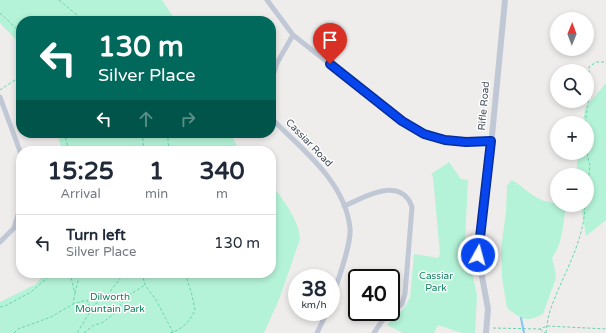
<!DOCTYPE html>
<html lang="en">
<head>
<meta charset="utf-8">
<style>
  body { margin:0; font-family:"Varela Round",sans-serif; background:#f6f6f7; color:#1f2937; height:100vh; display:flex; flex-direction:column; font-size:15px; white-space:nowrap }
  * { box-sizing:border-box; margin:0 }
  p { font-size:13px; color:#747a83 }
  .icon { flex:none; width:22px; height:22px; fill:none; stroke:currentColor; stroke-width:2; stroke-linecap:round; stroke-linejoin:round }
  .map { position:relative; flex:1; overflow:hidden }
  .details { position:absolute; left:16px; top:146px; width:260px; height:132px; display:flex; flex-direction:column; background:#fff; border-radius:16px; box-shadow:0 2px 6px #0003 }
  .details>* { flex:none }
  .banner { position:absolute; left:16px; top:16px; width:260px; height:122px; border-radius:16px; box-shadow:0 2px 6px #0003; background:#00695c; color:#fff; overflow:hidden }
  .needle { width:26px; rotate:1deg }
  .controls { position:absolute; left:550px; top:12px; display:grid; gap:8px }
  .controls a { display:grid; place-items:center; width:44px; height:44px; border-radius:50%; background:#fff; box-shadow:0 2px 6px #0003; font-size:20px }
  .speed { position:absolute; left:288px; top:269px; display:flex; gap:8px; font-size:20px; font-weight:700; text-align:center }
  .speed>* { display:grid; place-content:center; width:52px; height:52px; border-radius:50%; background:#fff; box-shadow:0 2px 6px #0003; line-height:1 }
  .speed small { font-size:10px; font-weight:400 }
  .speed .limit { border:2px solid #111; border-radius:6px; background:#fff; color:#111 }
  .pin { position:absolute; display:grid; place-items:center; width:34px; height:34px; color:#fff; margin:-41px -17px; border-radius:50% 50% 50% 0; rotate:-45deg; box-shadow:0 0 4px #0007 }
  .pin .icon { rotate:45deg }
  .me { position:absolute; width:44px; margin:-22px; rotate:7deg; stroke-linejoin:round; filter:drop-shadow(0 0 3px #0008) }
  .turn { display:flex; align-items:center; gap:14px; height:84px; padding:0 16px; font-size:18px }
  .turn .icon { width:52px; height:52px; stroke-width:2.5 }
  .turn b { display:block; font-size:28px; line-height:34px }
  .lanes { display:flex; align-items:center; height:38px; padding:0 16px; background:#0003; justify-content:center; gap:20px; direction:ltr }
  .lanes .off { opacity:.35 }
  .eta { display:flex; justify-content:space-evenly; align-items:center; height:68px; text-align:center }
  .eta b { font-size:24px; font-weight:700; line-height:28px }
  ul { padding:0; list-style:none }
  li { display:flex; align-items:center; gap:12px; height:56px; padding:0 16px; border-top:1px solid #e0e1e3 }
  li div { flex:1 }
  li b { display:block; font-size:15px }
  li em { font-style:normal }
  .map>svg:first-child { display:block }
  .green { fill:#b4f3d7 }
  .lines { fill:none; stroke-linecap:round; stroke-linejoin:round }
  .stream { stroke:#7dc8f4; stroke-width:2 }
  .path { stroke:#69d4b1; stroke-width:1; stroke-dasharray:3 2; stroke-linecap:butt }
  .minor { stroke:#c1c8d5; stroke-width:5 }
  .tertiary { stroke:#c1c8d5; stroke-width:6 }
  .route-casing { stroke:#052e9b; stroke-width:10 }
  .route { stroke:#0746ee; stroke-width:7 }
  .labels { text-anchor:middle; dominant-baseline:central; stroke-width:3; stroke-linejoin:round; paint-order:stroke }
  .street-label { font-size:10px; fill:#434c5b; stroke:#fff }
  .park-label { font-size:10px; fill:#0d835b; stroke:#fff }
</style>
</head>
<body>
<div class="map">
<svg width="606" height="333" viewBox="0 0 606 333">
  <rect width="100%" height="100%" fill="#efecec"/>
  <path class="green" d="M0,0h162l12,18v3h-153v24l-21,-22z
    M606,83v137l-20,16 -5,-31h6v-30h-11l2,-22h9v-30h-4l2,-15z
    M56,133h174l10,18h-177z
    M449,162l12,17 7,1 -3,60 12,55 -2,38h-13l-24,-8 -4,8h-31l-16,-8 17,-17 6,-10 4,-44 24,4 2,-4 -7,-77 -2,-3z
    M512,180c17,10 23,22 45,23v2h9c-3,18 -3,38 -14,53l3,12 1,8 -13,36c-17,9 -22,5 -36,-6l-5,-30 -1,-30 5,-36 1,-27z
    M271,185c11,11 29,38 29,54l-20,58 -16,36h-264v-31l36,-18 9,-11h226z"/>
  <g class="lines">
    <path class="stream" d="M521,318l3,15"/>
    <path class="path" d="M59,0l25,21
      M0,13l21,20
      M0,90l21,-14
      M585,123l4,-26v-30l7,-5h10
      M64,133l5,18
      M142,133l2,18
      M168,133v10l2,8
      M587,153l3,13 -3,27
      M70,273l5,21 -2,9
      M142,273l3,12 11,15 17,32
      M75,293l5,-20
      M0,307l5,-1 26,-14 22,-19
      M91,307l15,-10 18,-24
      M493,328l47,1 7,-3 59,3
      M540,329l5,4
      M14,333l4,-4 33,-12 22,-13 14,-4 4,10 -14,23
      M84,333l10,-8 8,-2 13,-10 11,-16 19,-12
      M170,333c12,-3 20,-12 25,-23l-3,-15 -7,-22
      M546,333c1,-8 2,-17 5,-25 12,-34 33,-65 34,-103"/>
    <path class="minor" d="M267,0l26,35 109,86 22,13 21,7 21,1 25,-1
      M271,82l6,-19 16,-28
      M0,97l21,57
      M271,111l2,9c31,31 72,62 77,108 2,16 -14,57 -19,74
      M344,206c17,-7 49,-27 64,-7 2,2 3,6 4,8l-7,87 -3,10 -18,14 -10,15
      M0,242l14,-14 7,-23
      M317,333l10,-21"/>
    <path class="tertiary" d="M486,333l2,-24 -10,-54 11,-88 16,-167"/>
  </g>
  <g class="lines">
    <defs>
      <path id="route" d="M330,64l72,57 22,13 21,6 21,2 25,-1 -13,114"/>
    </defs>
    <use href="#route" class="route-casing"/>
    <use href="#route" class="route"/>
  </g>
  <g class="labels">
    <g class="street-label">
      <text transform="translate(484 106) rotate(-85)">Rifle Road</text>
      <text transform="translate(309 143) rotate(46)">Cassiar Road</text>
    </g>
    <g class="park-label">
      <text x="436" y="276">Cassiar<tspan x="436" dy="12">Park</tspan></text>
      <text x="110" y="297">Dilworth<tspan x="110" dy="12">Mountain Park</tspan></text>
    </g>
  </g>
</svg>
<div class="controls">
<a><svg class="needle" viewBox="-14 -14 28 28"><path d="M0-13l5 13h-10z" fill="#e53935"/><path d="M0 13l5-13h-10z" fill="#747a83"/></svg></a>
<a><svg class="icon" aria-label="search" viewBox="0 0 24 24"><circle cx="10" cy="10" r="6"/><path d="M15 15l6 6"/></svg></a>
<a>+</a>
<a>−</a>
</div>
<div class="speed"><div>38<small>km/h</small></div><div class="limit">40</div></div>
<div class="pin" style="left:330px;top:64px;background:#d93025"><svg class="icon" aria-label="arrive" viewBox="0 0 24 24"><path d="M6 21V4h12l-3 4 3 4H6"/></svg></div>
<svg class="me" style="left:478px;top:255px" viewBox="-20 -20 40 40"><circle r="17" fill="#0746ee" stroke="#fff" stroke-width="3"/><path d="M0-11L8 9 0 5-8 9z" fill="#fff"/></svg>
<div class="banner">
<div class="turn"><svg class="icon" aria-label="left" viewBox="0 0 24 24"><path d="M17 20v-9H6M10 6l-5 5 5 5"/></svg><div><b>130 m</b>Silver Place</div></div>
<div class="lanes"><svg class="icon" aria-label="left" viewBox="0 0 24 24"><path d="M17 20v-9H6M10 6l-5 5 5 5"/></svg><svg class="icon off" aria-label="ahead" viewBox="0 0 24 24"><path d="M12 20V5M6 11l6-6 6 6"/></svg><svg class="icon off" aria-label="right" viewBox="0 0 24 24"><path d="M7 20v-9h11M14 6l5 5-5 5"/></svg></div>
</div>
<section class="details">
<div class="eta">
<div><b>15:25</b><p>Arrival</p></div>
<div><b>1</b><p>min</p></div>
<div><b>340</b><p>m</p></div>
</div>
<ul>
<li><svg class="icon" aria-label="left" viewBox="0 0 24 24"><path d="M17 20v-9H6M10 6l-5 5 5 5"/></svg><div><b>Turn left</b><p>Silver Place</p></div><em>130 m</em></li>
</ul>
</section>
</div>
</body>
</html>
